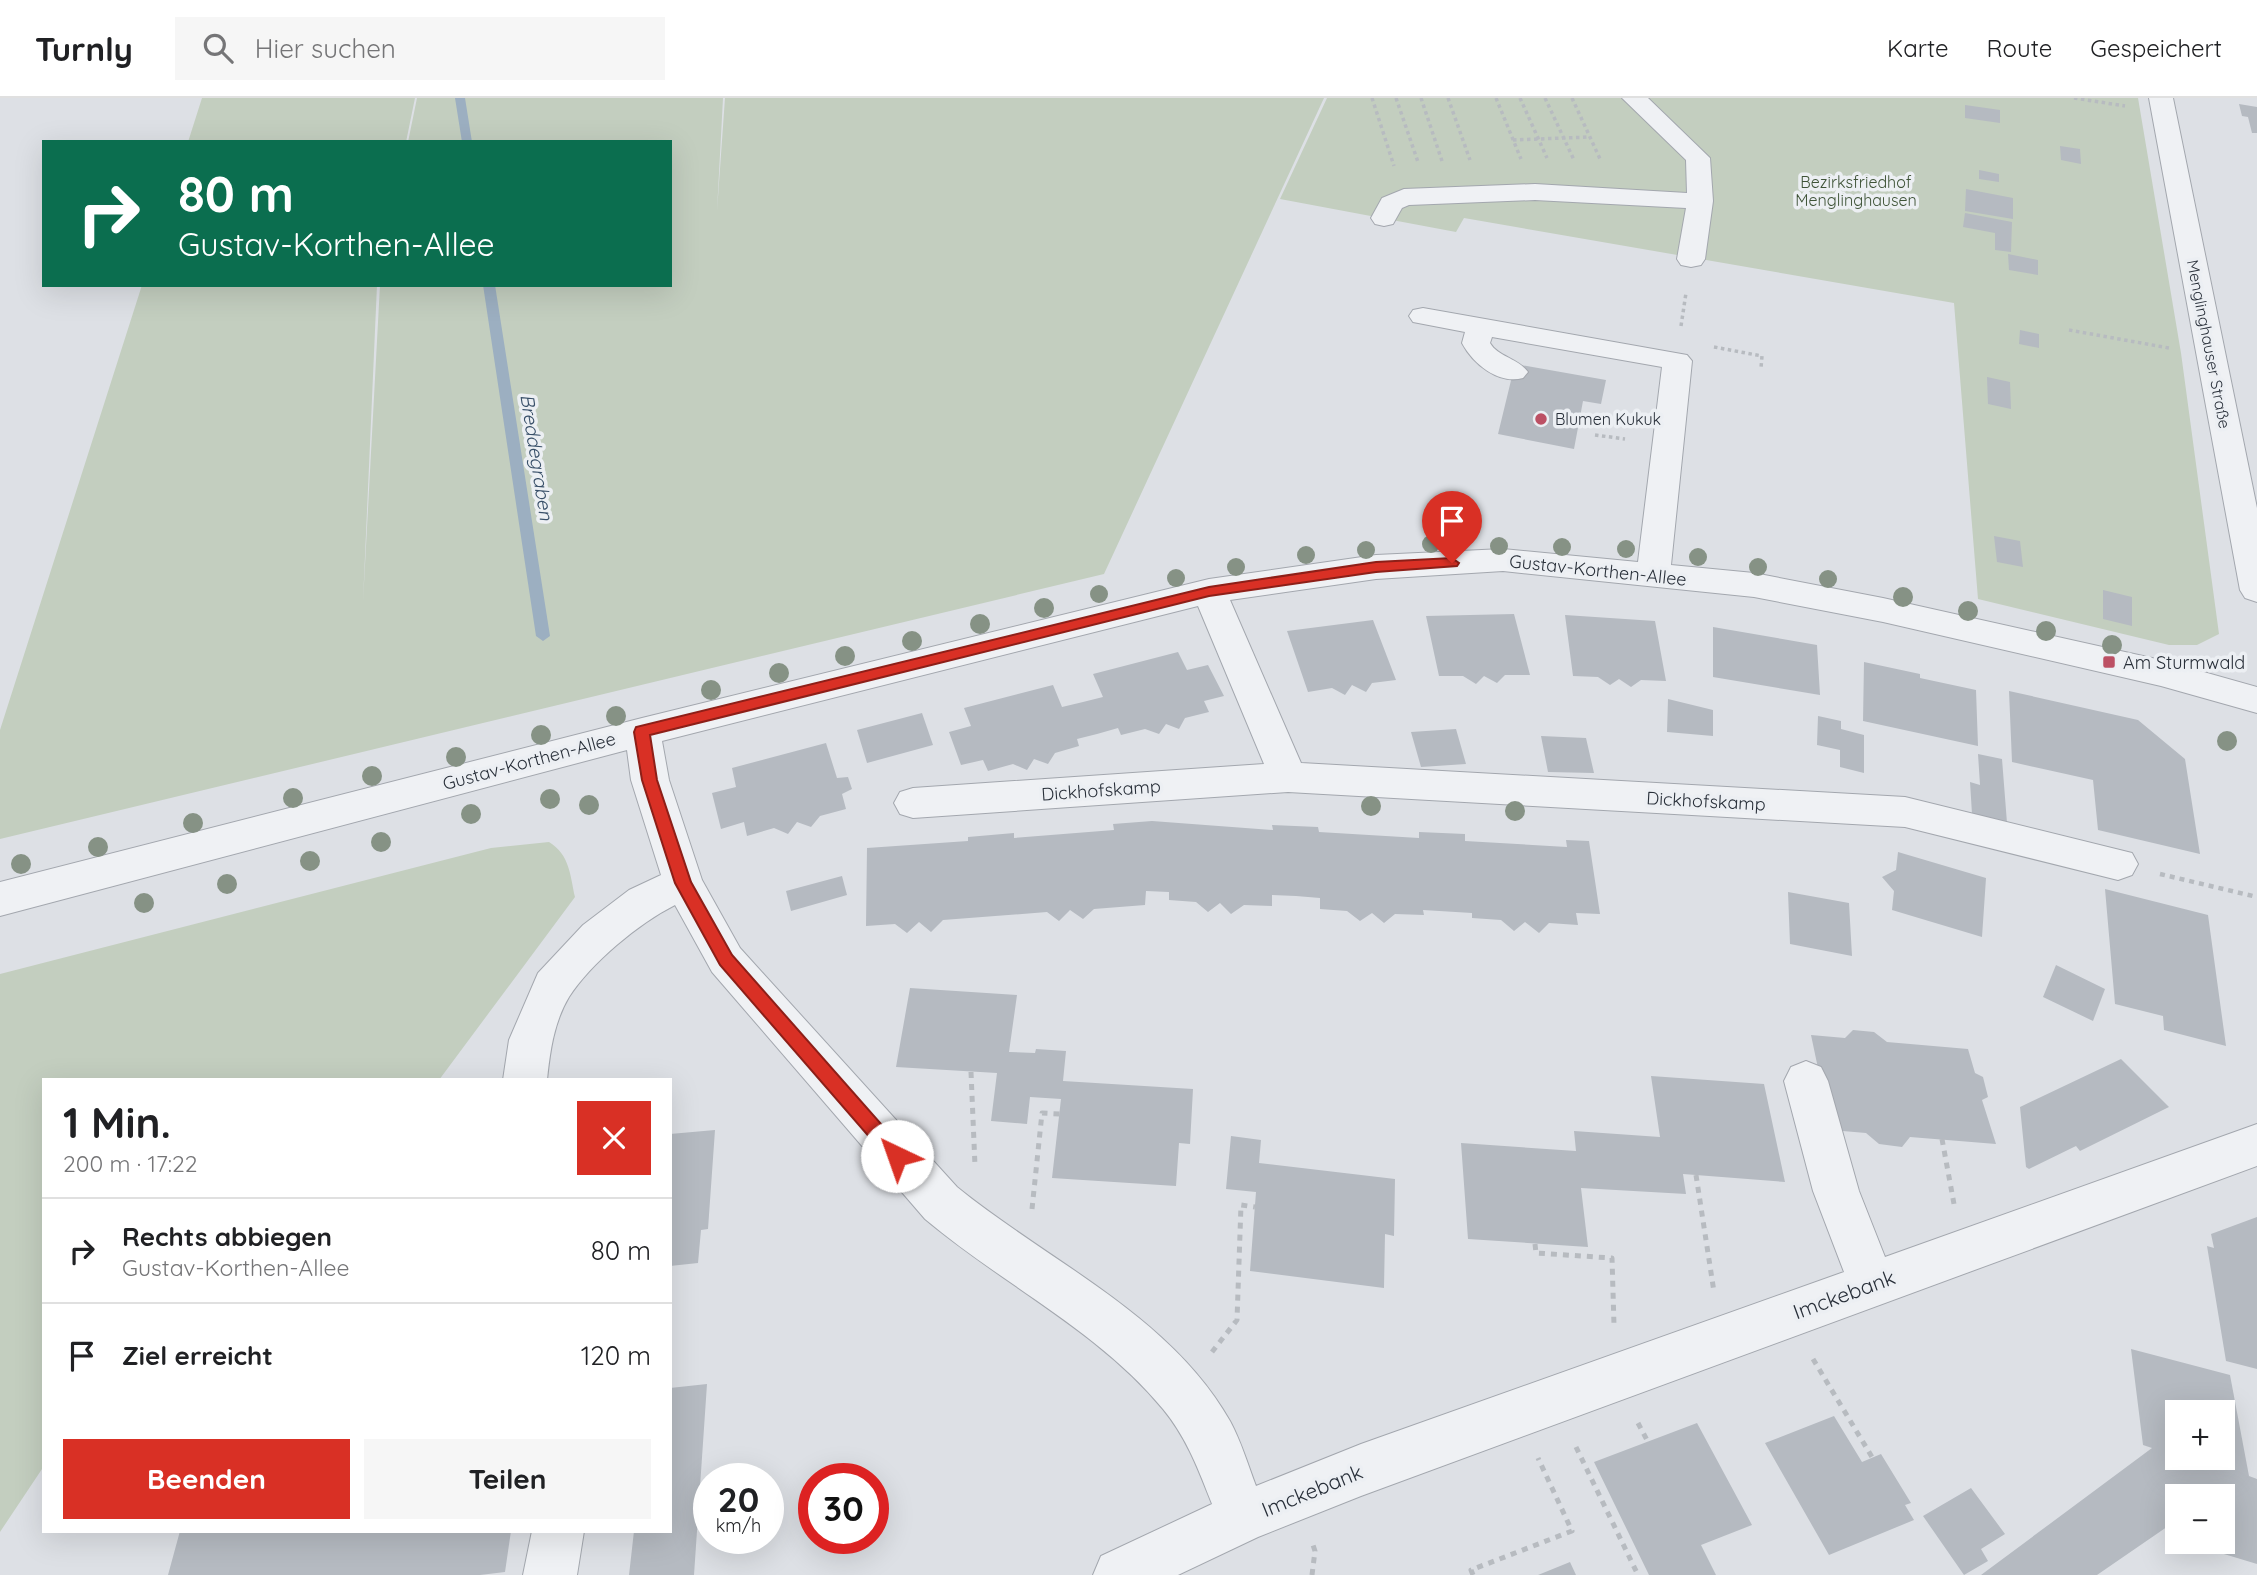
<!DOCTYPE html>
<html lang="de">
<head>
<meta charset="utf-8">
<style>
  body { margin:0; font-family:Quicksand,sans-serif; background:#f6f6f6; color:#202124; height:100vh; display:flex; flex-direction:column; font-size:26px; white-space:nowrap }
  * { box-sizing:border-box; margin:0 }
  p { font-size:23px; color:#757577 }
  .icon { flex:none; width:38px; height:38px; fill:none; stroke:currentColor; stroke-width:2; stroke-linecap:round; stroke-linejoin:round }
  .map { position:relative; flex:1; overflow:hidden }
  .side { position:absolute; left:42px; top:980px; width:630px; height:455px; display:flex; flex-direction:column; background:#fff; border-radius:0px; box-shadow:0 7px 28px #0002 }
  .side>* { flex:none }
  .hud { position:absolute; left:42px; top:42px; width:630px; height:147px; border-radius:0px; box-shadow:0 7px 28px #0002; background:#0b6e4f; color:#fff; overflow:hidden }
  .buttons { position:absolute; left:2165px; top:1302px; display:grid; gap:14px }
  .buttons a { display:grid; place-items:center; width:70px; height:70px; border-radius:0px; background:#fff; box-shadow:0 7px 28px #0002; font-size:35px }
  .speed { position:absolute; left:693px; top:1365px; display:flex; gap:14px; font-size:35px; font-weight:700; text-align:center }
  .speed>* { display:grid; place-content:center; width:91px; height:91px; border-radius:50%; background:#fff; box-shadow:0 7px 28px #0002; line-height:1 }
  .speed small { font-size:18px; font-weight:400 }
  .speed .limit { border:10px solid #d22; background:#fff; color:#111 }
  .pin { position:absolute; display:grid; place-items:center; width:60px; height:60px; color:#fff; margin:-72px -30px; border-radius:50% 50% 50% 0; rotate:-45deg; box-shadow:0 0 7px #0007 }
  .pin .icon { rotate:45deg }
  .me { position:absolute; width:77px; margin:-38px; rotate:318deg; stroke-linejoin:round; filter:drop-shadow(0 0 5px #0008) }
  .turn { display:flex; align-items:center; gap:24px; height:147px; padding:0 21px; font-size:32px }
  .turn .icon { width:91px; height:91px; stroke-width:2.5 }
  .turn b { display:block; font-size:49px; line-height:60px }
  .round { display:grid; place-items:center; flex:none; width:74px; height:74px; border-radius:0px; background:#f6f6f6 }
  .summary { display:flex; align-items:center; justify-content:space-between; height:119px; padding:0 21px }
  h1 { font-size:42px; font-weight:800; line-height:52px }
  .cta { display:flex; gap:14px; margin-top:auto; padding:14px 21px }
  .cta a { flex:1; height:80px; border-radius:0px; background:#d93025; color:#fff; font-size:28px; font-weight:800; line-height:80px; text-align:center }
  .cta a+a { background:#f6f6f6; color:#202124 }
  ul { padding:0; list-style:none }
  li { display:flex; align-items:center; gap:21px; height:105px; padding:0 21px; border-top:2px solid #e0e0e0 }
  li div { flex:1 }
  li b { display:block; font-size:26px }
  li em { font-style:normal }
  header { display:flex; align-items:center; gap:42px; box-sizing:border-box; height:98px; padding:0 35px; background:#fff; border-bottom:2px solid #e0e0e0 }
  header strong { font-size:33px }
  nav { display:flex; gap:38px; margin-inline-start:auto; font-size:24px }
  .search { width:490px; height:63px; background:#f6f6f6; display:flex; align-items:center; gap:18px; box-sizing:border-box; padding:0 24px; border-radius:0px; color:#757577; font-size:26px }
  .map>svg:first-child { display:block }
  .green { fill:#c3cebf }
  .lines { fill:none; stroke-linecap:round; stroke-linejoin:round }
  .stream { fill:#9cafc1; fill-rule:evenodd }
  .building { fill:#b5bac1; fill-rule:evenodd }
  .minor-casing { stroke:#a3a7ae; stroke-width:2 }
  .path-far2 { stroke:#b7bbc0; stroke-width:3.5; stroke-dasharray:3.5 3.5; stroke-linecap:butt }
  .path-far1 { stroke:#b7bbc0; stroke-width:4.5; stroke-dasharray:5 5; stroke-linecap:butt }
  .path { stroke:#b7bbc0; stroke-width:5; stroke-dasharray:6 6; stroke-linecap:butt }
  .minor { fill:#eff1f4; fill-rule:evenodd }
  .tree { fill:#869285 }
  .route { fill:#d93025; stroke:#8d1f18; stroke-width:2 }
  .poi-dot { fill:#bc5064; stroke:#eceff3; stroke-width:2.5 }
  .labels { text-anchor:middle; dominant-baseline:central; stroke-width:7; stroke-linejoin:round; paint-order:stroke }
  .far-park-label { font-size:16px; fill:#3e5337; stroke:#eceff3 }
  .far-street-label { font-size:16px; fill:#282f39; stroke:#eceff3 }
  .far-poi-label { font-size:16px; fill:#282f39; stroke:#eceff3; text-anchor:start }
  .street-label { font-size:18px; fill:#282f39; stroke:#eceff3 }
  .poi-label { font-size:18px; fill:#282f39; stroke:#eceff3; text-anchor:start }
  .water-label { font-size:19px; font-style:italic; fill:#384f68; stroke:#eceff3 }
  .near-street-label { font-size:21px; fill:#282f39; stroke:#eceff3 }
</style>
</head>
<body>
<header>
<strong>Turnly</strong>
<div class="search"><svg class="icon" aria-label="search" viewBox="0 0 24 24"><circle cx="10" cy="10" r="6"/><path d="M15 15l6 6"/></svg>Hier suchen</div>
<nav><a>Karte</a><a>Route</a><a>Gespeichert</a></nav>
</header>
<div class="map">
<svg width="2257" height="1477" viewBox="0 0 2257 1477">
  <rect width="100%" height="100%" fill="#dde0e5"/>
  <path class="green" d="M202,0h213l-9,44h-218z
    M417,0h306l-6,113 8,-113h599l-220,476 -1104,265v-109l142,-445h235l-14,317 17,-317h290v-143h-262z
    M1327,0h811l43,255 38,281 -22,11h-28l-191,-46 -24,-296 -490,-85 -8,14 -176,-33z
    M549,744c21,13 21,33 26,55l-136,183h-395v386l-44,66v-558l491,-126z"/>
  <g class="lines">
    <path class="stream" d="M455,0h10l7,44h-10z
      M483,187h12l55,351 -7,5 -7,-5z"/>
  </g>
  <path class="building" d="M2239,6l18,3v26h-5l-4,-16 -6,-1z
    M1965,7l35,5v13l-35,-5z
    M2060,48l20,3 1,15 -20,-4z
    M1979,72l20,4v8l-20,-3z
    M1966,91l47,9v21l-48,-8z
    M1965,115l47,9 -1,30 -16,-2v-17l-32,-6z
    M2008,156l30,6v15l-29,-5z
    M2020,232l19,4v14l-20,-4z
    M1515,266l91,16 -5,24 -18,-3 -9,48 -76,-15z
    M1987,279l23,5 1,27 -23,-5z
    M1994,438l26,5 3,26 -26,-5z
    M2103,492l29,7v29l-29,-7z
    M1514,516l16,61h-25l-8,8 -13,-7 -8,8 -13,-8h-24l-13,-60z
    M1565,517l90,6 11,60 -25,-1 -10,7 -12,-8 -9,6 -12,-8 -25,-1z
    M1373,522l23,60 -24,3 -6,9 -14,-7 -7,10 -13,-7 -24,4 -21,-61z
    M1713,529l104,18 3,50 -107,-18z
    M1178,554l9,18 21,-5 16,31 -20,5 5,11 -24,6 -6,11 -13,-5 -7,10 -14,-5 -24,6 -3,-7 -21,6 -20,5 2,7 -24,7 -7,11 -14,-5 -7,11 -14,-6 -25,7 -5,-11 -22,5 -12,-33 22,-6 -7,-18 89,-23 9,22 21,-5 20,-5 -10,-23z
    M1864,564l56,12v4l56,12 2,56 -115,-25z
    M2009,593l129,29 47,39 15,95 -102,-24 -5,-50 -81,-18z
    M1668,601l45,11v26l-46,-4z
    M922,615l11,32 -66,18 -10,-33z
    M1818,618l23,5v8l23,6v38l-24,-6v-17l-23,-5z
    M1456,631l10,35 -45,3 -10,-35z
    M1541,638l45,2 8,35 -46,-1z
    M826,645l11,35 11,-1 4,12 -10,5 4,15 -26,7 -9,11 -14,-5 -9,12 -14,-6 -27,8 -3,-14 -23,7 -9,-36 24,-6 -4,-19z
    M1978,656l24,5 5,64 -35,-9 -2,-32 10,3z
    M1152,723l121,9 -1,-5 46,2 1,5 100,6v-6l46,2v7l102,6 -1,-7 23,1 11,73 -24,-1 2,12 -29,-2 -10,10 -14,-11 -11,9 -13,-11 -29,-2v-5l-49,-3 1,5 -29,-1 -11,9 -12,-10 -12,8 -13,-10 -27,-2v-11l-24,-2 -24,-1v11l-28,-1 -13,9 -11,-11 -12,9 -12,-10 -27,-2v-8l-23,-1 -1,14 -51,4 -11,10 -13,-9 -11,11 -12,-9 -104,8 -12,12 -12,-10 -12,11 -12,-9 -29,2 1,-78 101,-7v-4l46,-4v5l100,-8 -1,-6z
    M1898,754l88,26 -4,59 -90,-27 2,-19 -12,-14 14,-7z
    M842,778l5,19 -56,16 -5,-20z
    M2105,791l103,26 18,131 -62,-16 -1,-14 -48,-12z
    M1788,794l61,11 3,53 -62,-12z
    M2056,867l49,24 -12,32 -50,-24z
    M910,890l107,7 -8,57 26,1 1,-4 30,2 -3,30 130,8 -3,55 -11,-1 -3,43 -124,-8 9,-79 -31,-2 -3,27 -36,-3 6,-48 -101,-6z
    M1853,932l21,2 13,10 81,7 7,24 8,4 5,20 -6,3 14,44 -86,-7 -8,10 -23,-3 -13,-11 -35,-3 -20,-95 34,3z
    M2121,961l48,48 -89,44 -4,-5 -47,23 -3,-2 -6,-60z
    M1651,978l113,8 21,98 -102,-8 3,20 -105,-6 7,59 -120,-8 -7,-96 115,8 -2,-20 86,6z
    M715,1032l-7,99 -7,1 -3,33 -28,3v-132z
    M1231,1038l30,4 -2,23 136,16 -1,57 -9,-2 -1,54 -134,-17 6,-79 -30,-3z
    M2257,1119v152l-31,-8 -19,-115 7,2 -3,-14z
    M2131,1251l99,26 19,101 8,3v85l-43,-13 -1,-9h9v-46h-45v24l-80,55h-116l171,-127 -9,-3zM2177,1314h45v46h-45z
    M707,1286l-13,191h-65l5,-44h36v-143z
    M1834,1318l28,46 19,-8 30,49 -6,2 9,15 -85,35 -64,-112z
    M1697,1325l55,102 -51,20 15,30h-67l-55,-113z
    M1971,1390l34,46 -24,15 7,12 -24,14 -41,-59z
    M180,1433h331l-6,41 -25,3h-312z
    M1570,1464l6,13h-38z"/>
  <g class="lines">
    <defs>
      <path id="minor" d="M1622,0h26l62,60 3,43 -8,58 -4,6 -10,2 -10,-2 -4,-6 9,-51 -151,-8 -126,5 -7,3 -9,16 -9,2 -9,-2 -4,-6 11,-20 22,-9 131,-5 152,9 -1,-33z
        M2149,0h24l84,410v94l-12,-4 -5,-8z
        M1423,210l264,47 5,6 -21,204 83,8 129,25 278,62 96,27v26l-96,-27 -278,-64 -129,-25 -251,-26 -127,8 -146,21 71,163 604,34 227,56 6,11 -6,11 -14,5 -213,-53 -617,-35 -375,26 -13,-4 -6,-11 6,-11 13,-4 351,-24 -66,-158 -536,135 7,39 33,100 38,68 217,239c92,75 213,128 273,234 11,20 18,44 26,65l105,-42 483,-172 -31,-81 -29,-110 7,-14 15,-6 15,6 7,14 31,110 26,66 372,-133v42l-896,330 -103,41 -80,38h-85l8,-19 111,-52c-13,-33 -25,-66 -49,-95 -64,-78 -161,-125 -238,-190l-213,-247 -37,-67c-36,18 -84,58 -106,92 -15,25 -19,54 -22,83h-44l6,-40 29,-67 45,-48 46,-35 32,-15 -30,-95 -4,-30 -627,166v-34l642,-164 567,-139 167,-24 127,-6 135,13 24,-195 -170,-30 -2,6c8,14 28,15 38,29l-5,6c-24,7 -50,-14 -61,-35l3,-11 -52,-10 -4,-6 4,-6z
        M532,1433h52l-7,44h-54z"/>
    </defs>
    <use href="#minor" class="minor-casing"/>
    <path class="path-far2" d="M1372,0l22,68
      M1396,0l22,64
      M1421,0l21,63
      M1448,0l22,62
      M1496,0l25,61
      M1520,0l27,60
      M1545,0l29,62
      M1572,0l29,63
      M2074,0l51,8
      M1513,42l76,-3
      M1681,228l5,-33
      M2069,232l100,18
      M1714,249l48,9 -1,12
      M1595,337l30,4"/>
    <path class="path-far1" d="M2160,776l97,23"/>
    <path class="path" d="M971,974l4,94
      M1942,1041l12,65
      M1696,1077l18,117
      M1032,1111l10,-96 18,1
      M1535,1146l1,9 76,5 2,67
      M1212,1254l25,-32 4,-115 14,2
      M1813,1261l59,98
      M1638,1325l10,19
      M1576,1349l62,128
      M1312,1477l3,-24 -2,-6
      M1473,1477l-2,-5 101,-39 -34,-73"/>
    <use href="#minor" class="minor"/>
  </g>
  <g class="tree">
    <circle cx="1431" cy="446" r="9"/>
    <circle cx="1499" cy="448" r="9"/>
    <circle cx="1562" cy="449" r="9"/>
    <circle cx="1626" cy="451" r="9"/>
    <circle cx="1366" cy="452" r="9"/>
    <circle cx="1306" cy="457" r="9"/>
    <circle cx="1698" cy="459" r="9"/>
    <circle cx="1236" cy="469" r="9"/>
    <circle cx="1758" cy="469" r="9"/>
    <circle cx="1176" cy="480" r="9"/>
    <circle cx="1828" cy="481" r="9"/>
    <circle cx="1099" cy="496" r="9"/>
    <circle cx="1903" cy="499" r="10"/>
    <circle cx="1044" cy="510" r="10"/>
    <circle cx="1968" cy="513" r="10"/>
    <circle cx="980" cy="526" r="10"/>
    <circle cx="2046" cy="533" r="10"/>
    <circle cx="912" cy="543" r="10"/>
    <circle cx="2112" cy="547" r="10"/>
    <circle cx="845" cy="558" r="10"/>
    <circle cx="779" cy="575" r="10"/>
    <circle cx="711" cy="592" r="10"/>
    <circle cx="616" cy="618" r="10"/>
    <circle cx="541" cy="637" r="10"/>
    <circle cx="2227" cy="643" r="10"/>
    <circle cx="456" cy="659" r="10"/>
    <circle cx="372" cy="678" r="10"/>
    <circle cx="293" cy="700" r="10"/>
    <circle cx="550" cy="701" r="10"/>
    <circle cx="589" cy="707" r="10"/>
    <circle cx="1371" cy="708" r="10"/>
    <circle cx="1515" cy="713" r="10"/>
    <circle cx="471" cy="716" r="10"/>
    <circle cx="193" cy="725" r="10"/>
    <circle cx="381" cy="744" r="10"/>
    <circle cx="98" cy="749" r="10"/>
    <circle cx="310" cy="763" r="10"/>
    <circle cx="21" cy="766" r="10"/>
    <circle cx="227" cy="786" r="10"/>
    <circle cx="144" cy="805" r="10"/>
  </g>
  <path class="route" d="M1452,460l7,5 -2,3 -81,6 -167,24 -559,139 7,45 34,102 41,73 172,195 3,6 -3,6 -7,3 -6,-3 -171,-197 -45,-82 -33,-103 -8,-48 2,-5 573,-140 167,-25z"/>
  <g class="poi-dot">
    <circle cx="1541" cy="321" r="7"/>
    <rect x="2102" y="557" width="14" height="14" rx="3.5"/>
  </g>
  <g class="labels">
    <g class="far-park-label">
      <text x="1856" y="84">Bezirksfriedhof<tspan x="1856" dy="18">Menglinghausen</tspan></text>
    </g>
    <g class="far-street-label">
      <text transform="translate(2209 246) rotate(79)">Menglinghauser Straße</text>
    </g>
    <g class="far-poi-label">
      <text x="1555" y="321">Blumen Kukuk</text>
    </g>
    <g class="street-label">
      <text transform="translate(1598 472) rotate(6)">Gustav-Korthen-Allee</text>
      <text transform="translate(529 663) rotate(-15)">Gustav-Korthen-Allee</text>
      <text transform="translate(1101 692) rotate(-4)">Dickhofskamp</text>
      <text transform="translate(1706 703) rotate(3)">Dickhofskamp</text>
    </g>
    <g class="poi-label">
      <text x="2123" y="564">Am Sturmwald</text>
    </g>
    <g class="water-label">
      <text transform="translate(537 359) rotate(81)">Breddegraben</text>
    </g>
    <g class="near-street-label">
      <text transform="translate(1844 1196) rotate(-20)">Imckebank</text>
      <text transform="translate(1312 1392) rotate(-22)">Imckebank</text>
    </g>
  </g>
</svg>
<div class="buttons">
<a>+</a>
<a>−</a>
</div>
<div class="speed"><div>20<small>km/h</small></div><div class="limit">30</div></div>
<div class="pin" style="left:1452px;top:465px;background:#d93025"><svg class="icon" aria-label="arrive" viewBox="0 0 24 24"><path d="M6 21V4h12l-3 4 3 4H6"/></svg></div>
<svg class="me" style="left:897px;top:1058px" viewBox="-20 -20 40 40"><circle r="19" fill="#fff"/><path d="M0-13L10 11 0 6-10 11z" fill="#d93025"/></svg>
<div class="hud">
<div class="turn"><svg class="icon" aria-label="right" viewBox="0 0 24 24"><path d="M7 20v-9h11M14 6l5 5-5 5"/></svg><div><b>80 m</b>Gustav-Korthen-Allee</div></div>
</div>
<section class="side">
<div class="summary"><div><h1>1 Min.</h1><p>200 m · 17:22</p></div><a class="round" style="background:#d93025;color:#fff"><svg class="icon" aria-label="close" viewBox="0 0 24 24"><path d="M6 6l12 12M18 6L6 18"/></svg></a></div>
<ul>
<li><svg class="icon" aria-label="right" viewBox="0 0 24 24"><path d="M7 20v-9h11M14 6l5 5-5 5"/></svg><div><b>Rechts abbiegen</b><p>Gustav-Korthen-Allee</p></div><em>80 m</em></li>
<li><svg class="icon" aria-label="arrive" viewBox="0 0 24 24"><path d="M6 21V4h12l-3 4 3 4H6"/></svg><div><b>Ziel erreicht</b></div><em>120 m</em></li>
</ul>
<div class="cta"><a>Beenden</a><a>Teilen</a></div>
</section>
</div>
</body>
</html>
